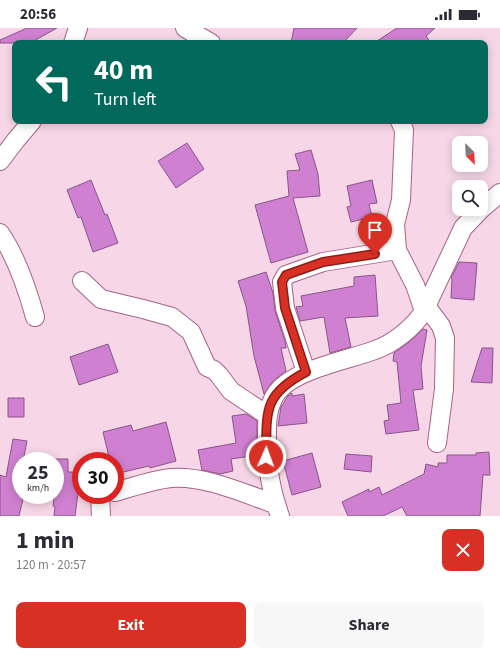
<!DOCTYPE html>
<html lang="en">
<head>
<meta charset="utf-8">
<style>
  body { margin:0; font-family:"Source Sans 3",sans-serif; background:#f7f7f7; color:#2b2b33; height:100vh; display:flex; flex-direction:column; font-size:15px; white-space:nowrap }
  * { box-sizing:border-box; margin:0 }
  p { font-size:13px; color:#7c7c81 }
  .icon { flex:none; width:22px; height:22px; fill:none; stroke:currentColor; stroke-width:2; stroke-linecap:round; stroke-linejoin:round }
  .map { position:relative; height:488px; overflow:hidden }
  .sheet { display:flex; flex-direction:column; background:#fff; flex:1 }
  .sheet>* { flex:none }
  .top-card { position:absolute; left:12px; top:12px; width:476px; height:84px; border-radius:8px; box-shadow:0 2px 10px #0003; background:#00695c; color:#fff; overflow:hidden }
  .needle { width:26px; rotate:156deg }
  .buttons { position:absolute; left:452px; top:108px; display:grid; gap:8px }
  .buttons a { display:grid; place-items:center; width:36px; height:36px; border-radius:8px; background:#fff; box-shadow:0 2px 10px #0003; font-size:20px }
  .speed { position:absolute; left:12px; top:424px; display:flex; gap:8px; font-size:20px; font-weight:700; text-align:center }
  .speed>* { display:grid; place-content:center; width:52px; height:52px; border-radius:50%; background:#fff; box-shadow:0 2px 10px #0003; line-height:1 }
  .speed small { font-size:10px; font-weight:400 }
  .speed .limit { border:6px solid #d22; background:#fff; color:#111 }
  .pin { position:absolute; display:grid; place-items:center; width:34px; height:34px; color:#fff; margin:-41px -17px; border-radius:50% 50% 50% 0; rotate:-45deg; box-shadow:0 0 4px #0007 }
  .pin .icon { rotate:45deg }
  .me { position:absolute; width:44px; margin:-22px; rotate:2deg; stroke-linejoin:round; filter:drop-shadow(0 0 3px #0008) }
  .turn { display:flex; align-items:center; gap:14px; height:84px; padding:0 16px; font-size:18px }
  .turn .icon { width:52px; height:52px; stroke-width:2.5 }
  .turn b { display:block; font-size:28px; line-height:34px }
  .round { display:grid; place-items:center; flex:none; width:42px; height:42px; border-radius:8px; background:#f7f7f7 }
  .overview { display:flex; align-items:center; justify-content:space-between; height:68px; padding:0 16px }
  h1 { font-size:24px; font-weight:700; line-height:30px }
  .cta { display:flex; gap:8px; margin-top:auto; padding:8px 16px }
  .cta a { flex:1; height:46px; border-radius:8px; background:#d93025; color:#fff; font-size:16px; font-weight:700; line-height:46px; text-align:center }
  .cta a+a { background:#f7f7f7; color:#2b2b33 }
  .status { display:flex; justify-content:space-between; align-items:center; height:28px; padding:0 20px; background:#fff; direction:ltr }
  .status svg { height:11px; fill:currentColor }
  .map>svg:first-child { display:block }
  .building { fill:#d080d1; stroke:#885589 }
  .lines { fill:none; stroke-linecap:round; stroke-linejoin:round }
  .street-casing { stroke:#a66288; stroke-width:20 }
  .street { stroke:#fff; stroke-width:18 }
  .route-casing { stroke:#8d1f18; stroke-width:10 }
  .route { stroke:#d93025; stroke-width:7 }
</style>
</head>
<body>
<div class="status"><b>20:56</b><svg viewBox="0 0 49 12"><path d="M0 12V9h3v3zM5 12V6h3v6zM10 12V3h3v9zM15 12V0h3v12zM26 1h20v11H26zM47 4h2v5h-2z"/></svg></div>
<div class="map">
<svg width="500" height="488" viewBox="0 0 500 488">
  <rect width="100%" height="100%" fill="#f7d7e7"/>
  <path class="building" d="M27,0h30l-27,15h-30v-3z
    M294,0h63l-14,15h-52z
    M397,0h38l-9,8 5,7h-57z
    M187,115l17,26 -28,19 -18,-27z
    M311,122l7,24 2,22 -27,2 15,54 -37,11 -16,-58 34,-9 -2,-25 13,-1 -5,-16z
    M91,152l14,35 2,-1 11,29 -25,9 -12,-35 -3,1 -11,-28z
    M372,152l5,23 -8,1 3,13 -21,5 -4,-15 4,-1 -4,-20z
    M459,234l18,1 -3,37 -23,-2 1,-19 -1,-1z
    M266,244l7,21 2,18 10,30 1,7h-5l5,23 -13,10 -9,13 -10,-38 -8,-50 -8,-25z
    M375,247l3,41 -33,2 6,29 -21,6 -6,-36 -24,4 -4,-14 7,-1 -2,-10 53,-10v-9z
    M423,301l4,1 -6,36 2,23 -10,1 6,40 -33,4 -2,-13 5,-1 -2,-15 14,-2 -4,-41 -4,-1 1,-8 15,-11z
    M108,316l10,28 -39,13 -9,-28z
    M482,320h11l-1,35 -21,-1z
    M292,365v3l12,-2 3,29 -29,3 3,-19 7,-11z
    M8,370h16v19h-16z
    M246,386l11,7v34l-26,4 2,12 -13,3 -18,-4 -4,-20 38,-7 -4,-27z
    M166,394l10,39 -26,7 -1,-2 -34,8v-13h-5l-7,-29 28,-7 2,6z
    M13,411l14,2 -4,20h-2v34h3l-5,21h-19v-41l6,2z
    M489,424l1,23h-7l-3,41h-73l-5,-9 -19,9h-35l-6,-14 27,-13v3l10,-5 3,8 42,-21 2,-10 12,3v-4h9v-8h29v-2z
    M312,425l9,34 -29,8 -9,-34z
    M346,426l26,2 -1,16 -27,-3z
    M55,431h13v13h8l-1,12 4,1 -4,31h-21l1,-9 -2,-1 4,-32h-2z"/>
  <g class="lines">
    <defs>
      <path id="street" d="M185,0l26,15
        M73,15l5,-15
        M0,133l16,-21 16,-19
        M481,181l19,-16
        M0,205c17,25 27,55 35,84
        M82,253l19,18 42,10 29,8 19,15 16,35 7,3 5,5 12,16 36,24
        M427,279l14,19 4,12 -1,51 -7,54
        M424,283l39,-83 18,-19
        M306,344l-21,-64 -3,-26 4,-7 37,-13 74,-12
        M115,464c18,-5 37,-12 56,-14 33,-3 74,16 104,26
        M100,467l1,21
        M280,488c-10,-27 -14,-52 -13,-81 0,-12 0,-24 6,-36 13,-29 73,-38 102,-49 18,-6 39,-23 49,-39l-9,-26 -18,-35 -2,-26 6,-24 3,-70 -4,-9"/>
    </defs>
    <use href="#street" class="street-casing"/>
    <use href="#street" class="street"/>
  </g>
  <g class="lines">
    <defs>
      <path id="route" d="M266,429c1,-45 -4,-62 40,-85l-21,-64 -3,-26 4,-7 37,-13 52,-8"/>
    </defs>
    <use href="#route" class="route-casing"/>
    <use href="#route" class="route"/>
  </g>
</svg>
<div class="buttons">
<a><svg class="needle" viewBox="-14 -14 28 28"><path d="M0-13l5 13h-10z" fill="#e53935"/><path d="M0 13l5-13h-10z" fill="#7c7c81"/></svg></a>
<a><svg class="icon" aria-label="search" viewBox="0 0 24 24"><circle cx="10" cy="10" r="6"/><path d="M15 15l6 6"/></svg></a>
</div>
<div class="speed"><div>25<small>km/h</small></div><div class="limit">30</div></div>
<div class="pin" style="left:375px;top:226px;background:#d93025"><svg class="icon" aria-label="arrive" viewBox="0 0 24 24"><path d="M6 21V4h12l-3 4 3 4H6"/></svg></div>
<svg class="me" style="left:266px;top:429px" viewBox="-20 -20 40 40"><circle r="17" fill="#d93025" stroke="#fff" stroke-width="3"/><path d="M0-11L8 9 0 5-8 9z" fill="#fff"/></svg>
<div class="top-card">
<div class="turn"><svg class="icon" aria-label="left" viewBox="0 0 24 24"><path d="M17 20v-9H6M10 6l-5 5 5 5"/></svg><div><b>40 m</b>Turn left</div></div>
</div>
</div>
<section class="sheet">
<div class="overview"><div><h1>1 min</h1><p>120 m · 20:57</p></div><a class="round" style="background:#d93025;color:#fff"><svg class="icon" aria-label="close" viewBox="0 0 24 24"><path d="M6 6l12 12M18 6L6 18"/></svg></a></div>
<div class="cta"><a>Exit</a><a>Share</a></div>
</section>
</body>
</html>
